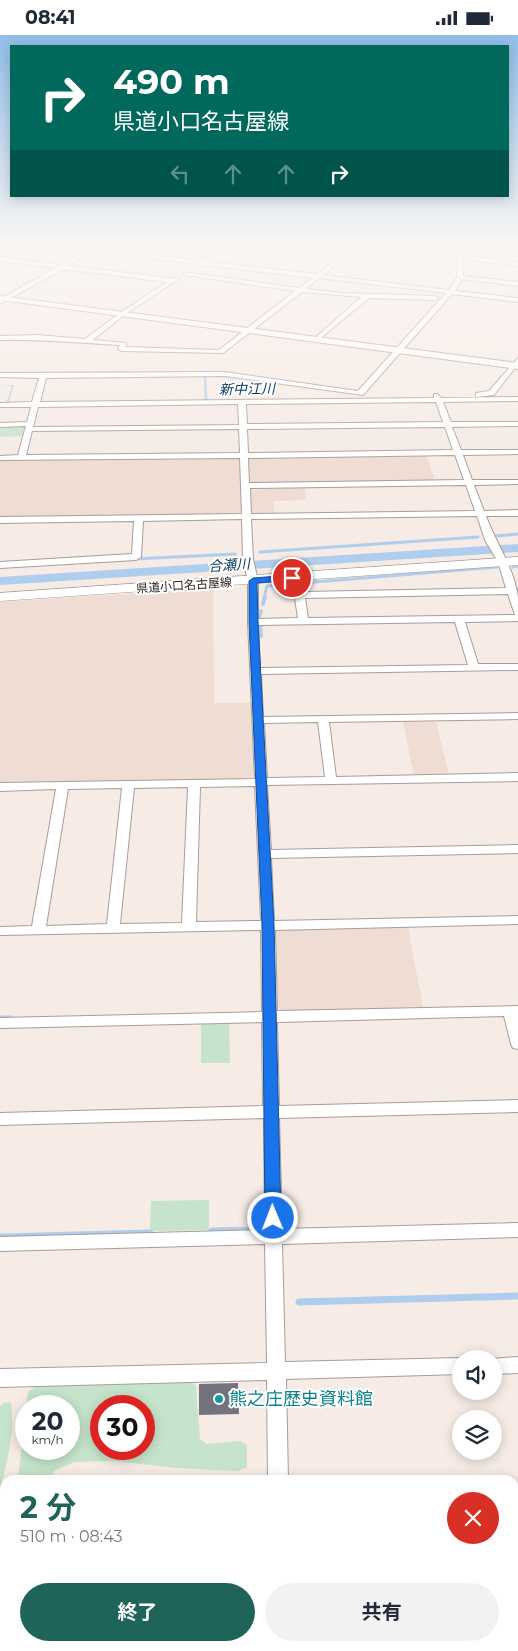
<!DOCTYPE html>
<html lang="ja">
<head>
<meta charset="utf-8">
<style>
  body { margin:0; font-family:Montserrat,"Noto Sans JP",sans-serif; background:#f2f2f3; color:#1f2937; height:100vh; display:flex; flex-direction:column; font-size:19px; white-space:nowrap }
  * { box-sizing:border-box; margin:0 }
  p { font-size:16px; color:#747a83 }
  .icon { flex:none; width:28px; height:28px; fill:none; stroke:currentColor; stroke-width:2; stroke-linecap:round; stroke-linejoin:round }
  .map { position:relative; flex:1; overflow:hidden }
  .drawer { position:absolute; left:0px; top:1440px; width:519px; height:176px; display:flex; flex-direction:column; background:#fff; border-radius:15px 15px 0 0; box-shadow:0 2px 12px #0003 }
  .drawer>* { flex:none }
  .hud { position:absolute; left:10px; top:10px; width:499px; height:152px; border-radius:0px; box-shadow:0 2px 12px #0003; background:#00695c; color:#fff; overflow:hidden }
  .buttons { position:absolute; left:452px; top:1315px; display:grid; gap:10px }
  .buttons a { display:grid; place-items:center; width:50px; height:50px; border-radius:50%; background:#fff; box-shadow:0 2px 12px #0003; font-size:25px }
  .speed { position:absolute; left:15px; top:1360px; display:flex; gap:10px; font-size:25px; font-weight:700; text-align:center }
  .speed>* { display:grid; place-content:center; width:65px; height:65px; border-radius:50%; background:#fff; box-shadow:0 2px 12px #0003; line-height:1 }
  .speed small { font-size:12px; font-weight:400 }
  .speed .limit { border:8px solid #d22; background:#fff; color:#111 }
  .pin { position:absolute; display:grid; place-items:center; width:42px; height:42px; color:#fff; margin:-21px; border:2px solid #fff; border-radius:50%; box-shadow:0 1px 5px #0007 }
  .me { position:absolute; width:55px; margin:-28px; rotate:359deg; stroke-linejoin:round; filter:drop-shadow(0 0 4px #0008) }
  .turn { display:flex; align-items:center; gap:18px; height:105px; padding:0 20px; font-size:22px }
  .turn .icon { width:65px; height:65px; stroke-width:2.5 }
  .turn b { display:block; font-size:35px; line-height:42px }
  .lanes { display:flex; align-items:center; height:48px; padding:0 20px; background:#0003; justify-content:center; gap:25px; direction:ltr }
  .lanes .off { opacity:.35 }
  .round { display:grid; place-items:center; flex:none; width:52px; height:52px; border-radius:26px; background:#f2f2f3 }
  .head { display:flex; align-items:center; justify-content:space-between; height:85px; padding:0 20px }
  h1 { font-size:30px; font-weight:700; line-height:38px; color:#1e6458 }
  .primary-button { display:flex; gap:10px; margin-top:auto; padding:10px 20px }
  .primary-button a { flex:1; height:58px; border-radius:30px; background:#1e6458; color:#fff; font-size:20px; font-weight:700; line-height:58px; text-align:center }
  .primary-button a+a { background:#f2f2f3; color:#1f2937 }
  .status { display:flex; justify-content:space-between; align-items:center; height:35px; padding:0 25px; background:#fff; direction:ltr }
  .status svg { height:14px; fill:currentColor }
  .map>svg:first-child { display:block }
  .built { fill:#efdcd2 }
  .green { fill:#c6e4cc; fill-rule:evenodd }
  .water { fill:#afceed }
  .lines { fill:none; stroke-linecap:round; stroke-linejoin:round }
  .stream-far4 { stroke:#afceed; stroke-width:2.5 }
  .stream-far3 { stroke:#afceed; stroke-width:3 }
  .stream-far2 { stroke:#afceed; stroke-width:4 }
  .stream-far1 { stroke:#afceed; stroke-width:5 }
  .stream { stroke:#afceed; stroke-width:7 }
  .building { fill:#72737d }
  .minor-casing { stroke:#a89d98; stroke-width:2 }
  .tertiary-casing { stroke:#a89d98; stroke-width:2 }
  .secondary-casing { stroke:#a89d98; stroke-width:1 }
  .minor { fill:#fff; fill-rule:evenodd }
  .tertiary { fill:#fff; fill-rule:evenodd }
  .secondary { fill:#fff; fill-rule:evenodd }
  .route { fill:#1a73e8; stroke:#114b97 }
  .culture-dot { fill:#0f9aa8; stroke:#fff; stroke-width:2 }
  .labels { text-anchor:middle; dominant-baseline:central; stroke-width:4; stroke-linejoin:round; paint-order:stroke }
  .far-street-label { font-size:12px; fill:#231f1d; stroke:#fff }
  .far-water-label { font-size:14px; font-style:italic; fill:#0c3d65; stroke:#fff }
  .near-culture-label { font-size:18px; fill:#0d838f; stroke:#fff; text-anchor:start }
</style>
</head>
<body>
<div class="status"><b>08:41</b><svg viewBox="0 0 49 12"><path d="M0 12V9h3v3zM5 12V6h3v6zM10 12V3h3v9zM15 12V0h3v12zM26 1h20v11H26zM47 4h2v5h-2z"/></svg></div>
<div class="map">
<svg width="518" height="1616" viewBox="0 0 518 1616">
  <rect width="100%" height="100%" fill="#f6ebe5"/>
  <path class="built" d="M426,420l9,26 -185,2 -2,-25 2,-1z
    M236,422l3,1 4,56 -5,1 -238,4v-59z
    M304,452l2,13 -33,1 2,14 -24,-1 -1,-24z
    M213,553l1,115h37l3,73 -4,3 -250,5v-182z
    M403,687h33l13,53 -35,1z
    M408,892l15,80 -140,4 -5,-4 -5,-74 4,-3z"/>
  <path class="green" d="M0,391h23l2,1 -3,9 -22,1z
    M229,986l1,42h-29v-41z
    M209,1165v30l-59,1 1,-30z
    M190,1346l6,5 4,53 7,5 33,-3 7,4v22l-9,4 -61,-3 -64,-7 -39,1 -20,9 -4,9h-32l10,-88 9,-7zM26,1371h43v43h-43zM101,1371h43v43h-43z
    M11,1367c4,31 -3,57 -11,86v-82l3,-3z"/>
  <path class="water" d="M14,350l-6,18 510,-6 -512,7 6,-18h-12z
    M518,509v8l-518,33v-8z"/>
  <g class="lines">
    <path class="stream-far4" d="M384,212l16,2
      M460,220l58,1
      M205,341l1,23"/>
    <path class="stream-far3" d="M206,363v2
      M495,501l23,-2
      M260,517l218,-15
      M134,524l101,-5
      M513,532l5,-1
      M264,563l3,-12 230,-19
      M517,563l-1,-8 2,-1"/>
    <path class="stream-far2" d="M517,562l1,7
      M263,569l2,-7
      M259,582l2,-6
      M261,601l-1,-10 4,-2"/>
    <path class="stream-far1" d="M0,983h11"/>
    <path class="stream" d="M212,1196l46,-1
      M0,1202l150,-4
      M299,1267l219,-6"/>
  </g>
  <path class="building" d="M238,1348l1,31 -40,1v-31z"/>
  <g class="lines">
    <defs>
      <path id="minor" d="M67,212h31v2l103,12 22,-14h6l-21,15 109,12 36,-27h6l-36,28 126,15 8,-13 1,-18 -90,-12h15l75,8v-8h6v9l54,6v4l-55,-7v17l55,6v4l-56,-7 -7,12 63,7v4l-66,-8 -89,101 -138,-19 -179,2 -6,24 394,-4v-4h3l4,4 77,-1v4l-75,1 8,20h67v4l-66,1 9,23h57v4l-55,1 9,25h46v4l-44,1 10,26 34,-1v6h-32c10,27 28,52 32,81 0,8 0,16 0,24l-53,1 13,42h40v6l-257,4 2,43 255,-4v6l-189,3 7,55 182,-4v8l-251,4 4,65 247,-5v8l-247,5 3,63 244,-5v8l-243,6 2,81 241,-5v43l-5,-1 -2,-4 -7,-28 -227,6 2,84 239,-6v12l-239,6 3,111 236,-6v14l-236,7 3,118 176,-4 3,1h-3v15l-175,5 2,101h-20l-1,-100 -267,7v-18l267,-6 -2,-119 -265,7v-14l265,-7 -1,-112 -264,7v-12l263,-7 -1,-84 -262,6v-10l262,-6 -1,-82 -261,5v-8l32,-1 24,-137 -56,2v-8l255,-4 -7,-157v-41l-5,-22 -1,-40 -99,2 -2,36 -5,3 -136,8v-6l132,-8 2,-33 -134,2v-6l242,-3 -2,-56 -240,2v-4l18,-1 8,-29 -26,1v-4l27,-1 4,-15h-31v-4l32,-1 7,-24 -39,-1v-4l225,-1 133,19 88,-98 -127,-15 -13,11 38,4 91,3 3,2 -3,2 -66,-2 -52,43 -3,-2 1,-1 46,-41 -59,-5 -79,61 -102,-2 -3,-2 2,-4c-40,-2 -80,-6 -120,-5v-4l37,-1 48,4 35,-26 47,-31 -104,-13 -63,35v-5l56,-31 -56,-7v-4l61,8 26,-14zM94,217l103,12 2,3 5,-2 109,13 -14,10 -116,-16 2,3 110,16 -76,59 -93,-3v-4l-33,-3 31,-25 55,-36 -111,-13zM436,367l7,20 -196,2 -1,-20zM238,369l1,21 -206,2 5,-20zM445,392l8,23 -205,3 -1,-24zM239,394l1,24 -214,2 6,-24zM455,420l9,25 -215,3 -1,-25zM466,450l9,26 -224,3 -1,-26zM477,481l8,24 13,22 8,26 -202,4 -1,-7 -5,-3 -5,3 5,33 -40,1v-38l-5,-22 -2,-40zM508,559l7,21 -207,3 -3,-20zM455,587l13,43 -208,3 -2,-43zM318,687l7,55 -58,1 -3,-55zM255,751l6,135 -65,1 4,-135zM188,752l-6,136 -62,1 14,-136zM122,753l-15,136 -61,2 22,-137z
        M518,323v6l-24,31 -18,2v-4l13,-2z
        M518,1322v16l-24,1v-15h-3z
        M514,1468l4,1v20l-4,-1z
        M0,1595l5,1v15h9l-1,4 -13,1z
        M34,1611h62l2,5h-62z
        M250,1611h22v5h-22z"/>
      <path id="tertiary" d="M0,261l518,67v6l-518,-69z"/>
      <path id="secondary" d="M518,522v8l-518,36v-8z"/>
    </defs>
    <use href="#minor" class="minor-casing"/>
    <use href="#tertiary" class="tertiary-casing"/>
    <use href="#secondary" class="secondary-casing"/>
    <use href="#minor" class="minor"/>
    <use href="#tertiary" class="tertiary"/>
    <use href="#secondary" class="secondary"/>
  </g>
  <linearGradient id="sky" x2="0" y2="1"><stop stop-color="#91beea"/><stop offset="0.48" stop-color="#fbf6f3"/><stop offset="1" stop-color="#fbf6f3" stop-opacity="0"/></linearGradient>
  <rect width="518" height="438" fill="url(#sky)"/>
  <path class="route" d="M292,540l3,1v4l-38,3 1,39 16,303 7,293 -3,5 -5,2 -5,-2 -3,-5 -3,-293 -13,-303v-41l4,-3z"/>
  <circle class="culture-dot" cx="219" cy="1364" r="5"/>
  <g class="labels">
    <g class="far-street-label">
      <text transform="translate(184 550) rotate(-4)">県道小口名古屋線</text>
    </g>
    <g class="far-water-label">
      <text transform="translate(247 354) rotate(-1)">新中江川</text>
      <text transform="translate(229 530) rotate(-4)">合瀬川</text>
    </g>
    <g class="near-culture-label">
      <text x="229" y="1364">熊之庄歴史資料館</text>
    </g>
  </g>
</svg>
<div class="buttons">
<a><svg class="icon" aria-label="sound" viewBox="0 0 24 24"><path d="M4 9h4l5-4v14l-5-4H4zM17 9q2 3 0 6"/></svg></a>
<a><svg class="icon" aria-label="layers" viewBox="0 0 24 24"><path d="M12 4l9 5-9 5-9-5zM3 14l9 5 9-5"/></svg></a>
</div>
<div class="speed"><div>20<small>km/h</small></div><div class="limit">30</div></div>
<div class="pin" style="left:292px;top:543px;background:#d93025"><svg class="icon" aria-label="arrive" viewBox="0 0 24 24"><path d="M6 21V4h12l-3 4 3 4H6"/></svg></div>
<svg class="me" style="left:273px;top:1183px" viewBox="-20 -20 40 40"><circle r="17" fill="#1a73e8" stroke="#fff" stroke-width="3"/><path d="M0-11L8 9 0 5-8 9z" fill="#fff"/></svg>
<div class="hud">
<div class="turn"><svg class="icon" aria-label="right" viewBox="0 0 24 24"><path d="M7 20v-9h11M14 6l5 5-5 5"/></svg><div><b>490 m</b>県道小口名古屋線</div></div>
<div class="lanes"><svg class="icon off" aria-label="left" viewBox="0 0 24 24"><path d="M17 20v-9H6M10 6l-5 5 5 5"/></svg><svg class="icon off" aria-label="ahead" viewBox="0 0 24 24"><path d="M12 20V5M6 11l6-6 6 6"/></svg><svg class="icon off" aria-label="ahead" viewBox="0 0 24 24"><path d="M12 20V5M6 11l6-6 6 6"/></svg><svg class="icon" aria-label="right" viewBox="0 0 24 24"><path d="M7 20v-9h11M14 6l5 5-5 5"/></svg></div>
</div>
<section class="drawer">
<div class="head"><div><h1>2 分</h1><p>510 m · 08:43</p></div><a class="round" style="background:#d93025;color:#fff"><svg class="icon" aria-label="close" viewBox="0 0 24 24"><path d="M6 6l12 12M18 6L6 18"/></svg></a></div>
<div class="primary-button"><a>終了</a><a>共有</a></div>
</section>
</div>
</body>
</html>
